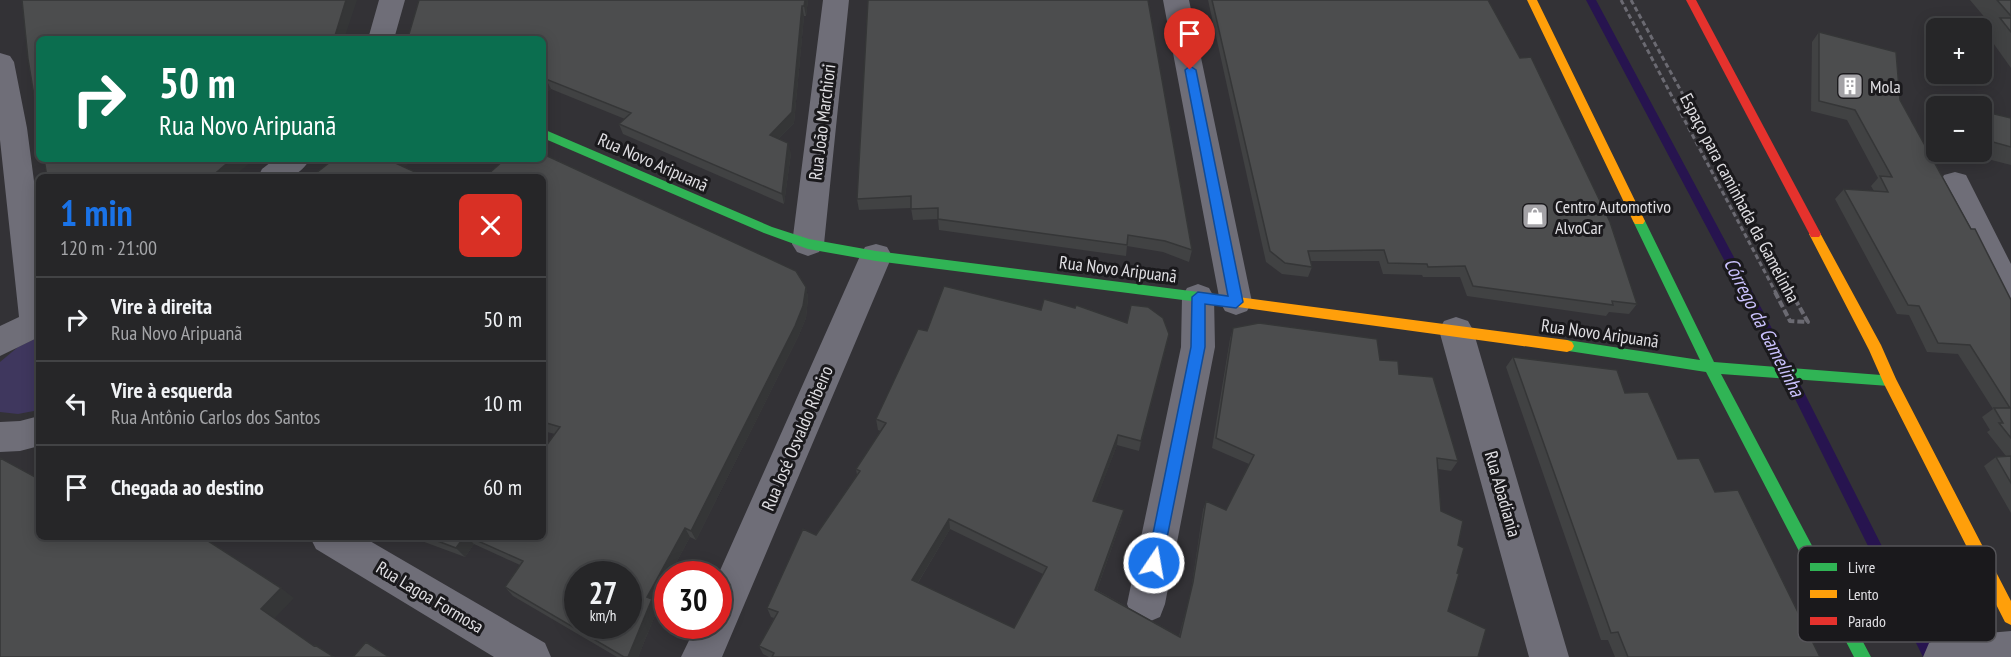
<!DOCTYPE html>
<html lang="pt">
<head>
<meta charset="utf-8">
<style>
  body { margin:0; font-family:"PT Sans Narrow",sans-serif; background:#2e2e30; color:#f1f3f6; height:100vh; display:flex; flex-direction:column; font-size:22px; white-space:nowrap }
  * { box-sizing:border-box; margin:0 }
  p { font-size:20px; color:#a4a5a8 }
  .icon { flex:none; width:33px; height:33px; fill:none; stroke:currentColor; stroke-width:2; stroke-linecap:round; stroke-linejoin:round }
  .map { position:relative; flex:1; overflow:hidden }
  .side { position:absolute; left:36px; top:174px; width:510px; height:366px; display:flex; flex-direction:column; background:#262628; border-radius:9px; box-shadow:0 3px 15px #0003,0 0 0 2px #424345 }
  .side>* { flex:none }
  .guide { position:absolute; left:36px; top:36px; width:510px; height:126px; border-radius:9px; box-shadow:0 3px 15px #0003,0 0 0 2px #424345; background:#0b6e4f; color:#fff; overflow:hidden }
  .fabs { position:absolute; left:1926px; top:18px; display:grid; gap:12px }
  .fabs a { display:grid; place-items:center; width:66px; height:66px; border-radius:9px; background:#262628; box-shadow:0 3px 15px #0003,0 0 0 2px #424345; font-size:30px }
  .speed { position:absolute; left:564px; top:561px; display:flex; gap:12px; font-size:30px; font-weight:700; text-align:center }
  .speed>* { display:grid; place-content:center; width:78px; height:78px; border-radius:50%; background:#262628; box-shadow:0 3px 15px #0003,0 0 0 2px #424345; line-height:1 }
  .speed small { font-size:15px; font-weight:400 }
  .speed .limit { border:9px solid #d22; background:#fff; color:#111 }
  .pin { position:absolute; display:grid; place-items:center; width:51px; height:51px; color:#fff; margin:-62px -26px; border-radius:50% 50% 50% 0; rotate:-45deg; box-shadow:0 0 6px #0007 }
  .pin .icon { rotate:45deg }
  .me { position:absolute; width:66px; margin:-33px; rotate:12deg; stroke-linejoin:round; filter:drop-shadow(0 0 4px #0008) }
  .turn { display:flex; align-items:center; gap:21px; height:126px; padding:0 24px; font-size:27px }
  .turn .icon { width:78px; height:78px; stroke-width:2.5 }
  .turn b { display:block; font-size:42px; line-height:51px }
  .round { display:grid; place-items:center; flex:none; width:63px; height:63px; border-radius:9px; background:#2e2e30 }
  .head { display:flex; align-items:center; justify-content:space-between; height:102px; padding:0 24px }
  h1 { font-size:36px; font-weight:700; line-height:45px; color:#1a73e8 }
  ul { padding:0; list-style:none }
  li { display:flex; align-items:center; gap:18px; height:84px; padding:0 24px; border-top:2px solid #424345 }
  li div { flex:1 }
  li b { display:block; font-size:22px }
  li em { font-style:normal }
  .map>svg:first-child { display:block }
  .green { fill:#3f375e }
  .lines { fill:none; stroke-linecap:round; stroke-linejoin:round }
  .stream { fill:#27144f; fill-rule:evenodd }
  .path-far1 { stroke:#6b6a72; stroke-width:3; stroke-dasharray:5 3; stroke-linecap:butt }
  .path { stroke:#6b6a72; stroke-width:4; stroke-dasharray:7 3; stroke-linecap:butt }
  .street { fill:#6f6e78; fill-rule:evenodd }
  .fast { fill:#30b455; fill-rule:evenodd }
  .slow { fill:#ff9f0a; fill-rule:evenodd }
  .jam { fill:#e5322d; fill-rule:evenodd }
  .wall { fill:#414243; fill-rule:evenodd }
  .shaded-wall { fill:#353637 }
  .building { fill:#4c4d4e; stroke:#353637; stroke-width:1.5; fill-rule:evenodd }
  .route { fill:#1a73e8; stroke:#114b97; stroke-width:1.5 }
  .labels { text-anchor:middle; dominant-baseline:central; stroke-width:6; stroke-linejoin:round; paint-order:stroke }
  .poi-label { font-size:18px; fill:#e0dfe3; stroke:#1a191c; text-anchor:start }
  .street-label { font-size:18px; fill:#e0dfe3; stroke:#1a191c }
  .water-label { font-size:20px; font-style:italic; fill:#cac1fd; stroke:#1a191c }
  .key { fill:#1a191c; stroke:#555458; stroke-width:1.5 }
  .key-label { font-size:16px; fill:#e0dfe3 }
</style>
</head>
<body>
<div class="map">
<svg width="2011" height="657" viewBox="0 0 2011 657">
  <rect width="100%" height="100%" fill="#333236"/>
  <path class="green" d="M39,337v73l-21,4 -18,-2v-50l18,-15z"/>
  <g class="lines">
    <path class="stream" d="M1586,0h10l170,317 172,340h-15l-166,-335z"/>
    <path class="path-far1" d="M1621,0l155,293
      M1631,0l161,293"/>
    <path class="path" d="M1775,292l15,29 18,1 -17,-30"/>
    <path class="street" d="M379,0h26l-11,39h-26z
      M823,0h26l-25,244 -5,8 -11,4 -11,-4 -5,-8z
      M1163,0h26l63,302 -5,9 -11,4 -11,-4 -5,-9z
      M0,53l10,3 4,6 13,66 12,91v118l-39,19v-30l19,-9 -19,-177z
      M275,159h35c-14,23 -29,18 -52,18l4,-8z
      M1955,172l11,3 45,89v45l-11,-4 -60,-122 4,-8z
      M876,244l11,3 5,9 -170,401h-41l15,-31h22v-51l142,-319 5,-9z
      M1198,284l11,4 5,9 1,50 -50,257 -5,13 -14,6 -14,-6 -5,-13 54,-257 1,-50 5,-9z
      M1456,317l12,4 5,9 96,327h-40l-90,-327 5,-9z
      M39,416v30l-19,5 -20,1v-30l20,-1z
      M310,537h53l182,106 6,14h-57l-178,-108z
      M2011,631v26h-88l6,-14 14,-6z"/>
    <path class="fast" d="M543,129l229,98 37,12 67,12 362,46 5,1 2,4 -2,4 -5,1 -362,-46 -68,-12 -44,-16 -221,-95z
      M1639,216l6,5 69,141 180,14 2,4 -2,4 -5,2 -168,-12 150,283h-17l-148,-285 -144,-22 -2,-4 2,-4 5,-2 133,20 -67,-139z"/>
    <path class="slow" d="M1527,0h10l108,221 -2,3h-8l-2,-3z
      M1815,229l4,2 62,114 15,34 115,222v24l-6,-3 -121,-238 -15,-34 -60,-116z
      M1238,297l329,43 5,2 2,4 -2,4 -5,2 -329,-45 -5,-1 -2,-4 2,-4z"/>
    <path class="jam" d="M1686,0h10l125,234 -2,3h-8z"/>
  </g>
  <path class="wall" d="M419,0h389l-2,16h-2l-10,107 -16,16 13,14 -7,51 -161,-70 -4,-10 6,-5 -74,-30 -8,6v-56h-131l-3,-5z
    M868,0l324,250 -3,12 -26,-10 -36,-6 -1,10 -187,-26 -1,-11 -25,1 -2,-12 -52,2 -2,-11z
    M1208,0h280l149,304 -8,10 -20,-2 -3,4 -139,-20 -7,-19h-37l-1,-2 -39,-1 -4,-13h-68l1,6 -4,10 -26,-3 -16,-12z
    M1970,0h41v68l-25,-35 6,-7z
    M1819,32l81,68 111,200v213l-27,-47 12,-9 10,-1 -19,-24 3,-2 -8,-13 11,-8 -35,-55 -31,-2 -18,-37 -12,-1 -62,-115 9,-10 30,2 -3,-5 7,-8 -31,-58 -36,-9 1,-69z
    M1982,111l29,7v47l-51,-13h22z
    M1936,117v28l-7,-2z
    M543,177l263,110 2,11 -2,20 -8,19 -102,203 -6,-3 -20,37h-2v5l-13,24 3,5 -20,49h-21l-104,-61 -8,-9 15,-22 -46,-21 -9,13 -46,-17 -4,-3h128l12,-103 -12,-3z
    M1041,310l86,13 42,11 -30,117 -22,-6 -22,57 27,17 -25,71 82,46 12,-45 12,-81 3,-9 20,9 23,-46 -37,-16 18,-109 3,-11 147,32 19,14 59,87 -7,10 -13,-2 3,42 17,34 -1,28 -9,38 30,46h-709l-6,-3 -4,-8 15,-28 -3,-1 -4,-9 90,-133 -1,-6 25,-38 -3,-1 -2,-11 51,-88zM950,529l93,45 -29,54 -96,-45z
    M1513,357l112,36 53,66 37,33 105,165h-205l-7,-17h-7l-95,-273z"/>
  <path class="shaded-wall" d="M346,0h11l-13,39h-10z
    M805,0h3l-2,16 -2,-10z
    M802,6l2,10 -10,107 -22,22 -2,-10z
    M546,79l5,10 -8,6v-14z
    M788,143l3,10 -7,51 -2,-10z
    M232,159h23l-22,18h-22z
    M393,159h21l-15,13 -8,-11z
    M806,287l2,11 -2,20 -8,19 -102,203 -5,-9z
    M1169,334l-2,11 -28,106 2,-10z
    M1118,435l-1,10 -25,66 1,-10z
    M1124,510l-2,9 -28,79 1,-8z
    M949,519l1,10 -36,60 -2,-9z
    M685,528l5,9 -20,37h-2v5l-13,24 3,5 -20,49h-10l19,-60z
    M464,537h3l7,7 -9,13 -9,-9z
    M281,588l13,10 -20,21 -13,-10z"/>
  <path class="building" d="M22,0h324l-12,39h-295v87l-11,-67z
    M419,0h386l-1,6h-2l-10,106 -22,23 18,8 -6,51 -163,-70 12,-11 -85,-34 -3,2v-42h-121l-13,-5z
    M868,0h280l44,250 -27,-9 -37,-6 -1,10 -189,-26v-11l-27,1v-13l-54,3z
    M1212,0h276l32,58 11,-1 79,165 27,82 -25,-3 1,4 -140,-19 -8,-20 -37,1 -1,-3 -39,-1 -4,-13 -76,1 4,16 -27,-4 -15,-12z
    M1997,0h14v16z
    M2000,18h11v14z
    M1819,32l77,20 4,48 71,129h4l36,71v138l-12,-15h4l-9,-15h16l-40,-63 -32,-2 -19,-37 -11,-1 -64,-116 44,3 -8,-16 12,1 -37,-67 -36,-9z
    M1949,104l11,2h-12z
    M1982,111l29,7v29l-29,-8z
    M543,154l253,117 10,16 -3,19 -8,20 -104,205 -6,-3 -38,69 5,2 -24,58h-4l-119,-70 18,-26 -54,-24h74v-87l17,-23 -17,-5v-245h-58l20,-18h38zM578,574h50v52h-50z
    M44,159h188l-21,18h-164z
    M334,159h59l-2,2 35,16h-115z
    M944,286l97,24 3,-11 31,9 1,-3 51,18 4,-18 17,2 15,11 6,16 -28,107 -23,-6 -25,66 31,9 -29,80 85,47 13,-55 13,-81 20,9 28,-55 -38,-17 17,-110 26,-5 118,16 3,21 18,1 1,13 34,3 25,84 -21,-3 4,53 22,10 -5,24 6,3 -7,25 2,1 -11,37 38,18 -8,28h-706l2,-4 -15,-7 19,-34 -11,-4 36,-79 13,6 44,-64 -4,-2 30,-46 -10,-4 42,-90 9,2zM949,519l98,48 -33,61 -102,-48z
    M1513,357l104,13 8,23 23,-1 30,67 21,-1 16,34 23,-2 82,167h-192l-10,-25 -7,1z
    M2011,456v27l-15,-26z
    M0,458l39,21v58h163l79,51 -20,21 53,37 1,-1 19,12h-334z
    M427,537h37l-8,11z
    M366,642l23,15h-36z"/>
  <path class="route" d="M1190,66l6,4 47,232 -7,6 -31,-4v43l-43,216 -2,5 -6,3 -5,-3 -2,-5 44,-216 1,-50 6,-5 30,4 -43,-226z"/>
  <defs>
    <symbol id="building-square" viewBox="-11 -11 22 22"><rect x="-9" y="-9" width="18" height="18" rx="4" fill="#a3a2a6" stroke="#1a191c"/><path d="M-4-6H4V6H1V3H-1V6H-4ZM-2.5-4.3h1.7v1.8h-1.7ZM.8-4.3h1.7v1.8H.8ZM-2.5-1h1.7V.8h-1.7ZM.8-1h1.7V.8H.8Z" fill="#fff"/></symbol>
    <symbol id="shop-square" viewBox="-11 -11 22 22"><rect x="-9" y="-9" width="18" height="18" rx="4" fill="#a3a2a6" stroke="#1a191c"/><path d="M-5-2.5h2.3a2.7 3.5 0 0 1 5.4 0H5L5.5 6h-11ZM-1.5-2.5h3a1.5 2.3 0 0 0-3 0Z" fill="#fff"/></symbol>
  </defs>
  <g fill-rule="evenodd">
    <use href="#building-square" x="1835" y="71" width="30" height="30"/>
    <use href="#shop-square" x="1520" y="201" width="30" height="30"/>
  </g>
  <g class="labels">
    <g class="poi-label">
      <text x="1870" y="86">Mola</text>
      <text x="1555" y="206">Centro Automotivo<tspan x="1555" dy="21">AlvoCar</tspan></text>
    </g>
    <g class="street-label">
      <text transform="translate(822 122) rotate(-83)">Rua João Marchiori</text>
      <text transform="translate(653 162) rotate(24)">Rua Novo Aripuanã</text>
      <text transform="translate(1740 198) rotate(62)">Espaço para caminhada da Gamelinha</text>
      <text transform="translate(1118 269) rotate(7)">Rua Novo Aripuanã</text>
      <text transform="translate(1600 333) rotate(8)">Rua Novo Aripuanã</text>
      <text transform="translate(797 438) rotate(-67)">Rua José Osvaldo Ribeiro</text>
      <text transform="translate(1503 494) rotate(74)">Rua Abadiania</text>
      <text transform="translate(430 597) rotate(31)">Rua Lagoa Formosa</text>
    </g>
    <g class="water-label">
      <text transform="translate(1764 327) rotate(63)">Córrego da Gamelinha</text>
    </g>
  </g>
  <rect x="1798" y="546" width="198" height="96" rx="9" class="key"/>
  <rect x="1810" y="563" width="27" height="8" fill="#30b455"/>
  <rect x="1810" y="590" width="27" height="8" fill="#ff9f0a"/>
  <rect x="1810" y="617" width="27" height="8" fill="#e5322d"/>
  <g class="key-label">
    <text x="1848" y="573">Livre</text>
    <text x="1848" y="600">Lento</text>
    <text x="1848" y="627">Parado</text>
  </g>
</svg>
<div class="fabs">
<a>+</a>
<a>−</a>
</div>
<div class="speed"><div>27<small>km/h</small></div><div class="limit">30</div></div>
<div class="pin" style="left:1190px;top:70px;background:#d93025"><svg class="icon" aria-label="arrive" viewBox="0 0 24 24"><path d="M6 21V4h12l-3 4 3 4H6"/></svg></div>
<svg class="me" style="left:1154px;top:563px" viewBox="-20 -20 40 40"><circle r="17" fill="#1a73e8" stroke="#fff" stroke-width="3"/><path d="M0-11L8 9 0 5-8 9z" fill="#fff"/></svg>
<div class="guide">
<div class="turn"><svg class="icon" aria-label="right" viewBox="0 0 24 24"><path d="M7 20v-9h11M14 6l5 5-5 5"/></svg><div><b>50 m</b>Rua Novo Aripuanã</div></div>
</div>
<section class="side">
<div class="head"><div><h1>1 min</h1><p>120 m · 21:00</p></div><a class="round" style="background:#d93025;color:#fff"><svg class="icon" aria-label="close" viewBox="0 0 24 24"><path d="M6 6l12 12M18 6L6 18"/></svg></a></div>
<ul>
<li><svg class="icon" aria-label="right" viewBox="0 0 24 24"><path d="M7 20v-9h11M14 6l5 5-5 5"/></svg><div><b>Vire à direita</b><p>Rua Novo Aripuanã</p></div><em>50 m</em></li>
<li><svg class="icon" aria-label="left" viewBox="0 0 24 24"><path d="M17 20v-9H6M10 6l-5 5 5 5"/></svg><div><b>Vire à esquerda</b><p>Rua Antônio Carlos dos Santos</p></div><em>10 m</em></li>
<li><svg class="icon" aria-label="arrive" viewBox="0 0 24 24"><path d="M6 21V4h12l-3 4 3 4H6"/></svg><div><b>Chegada ao destino</b></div><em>60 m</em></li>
</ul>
</section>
</div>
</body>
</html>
